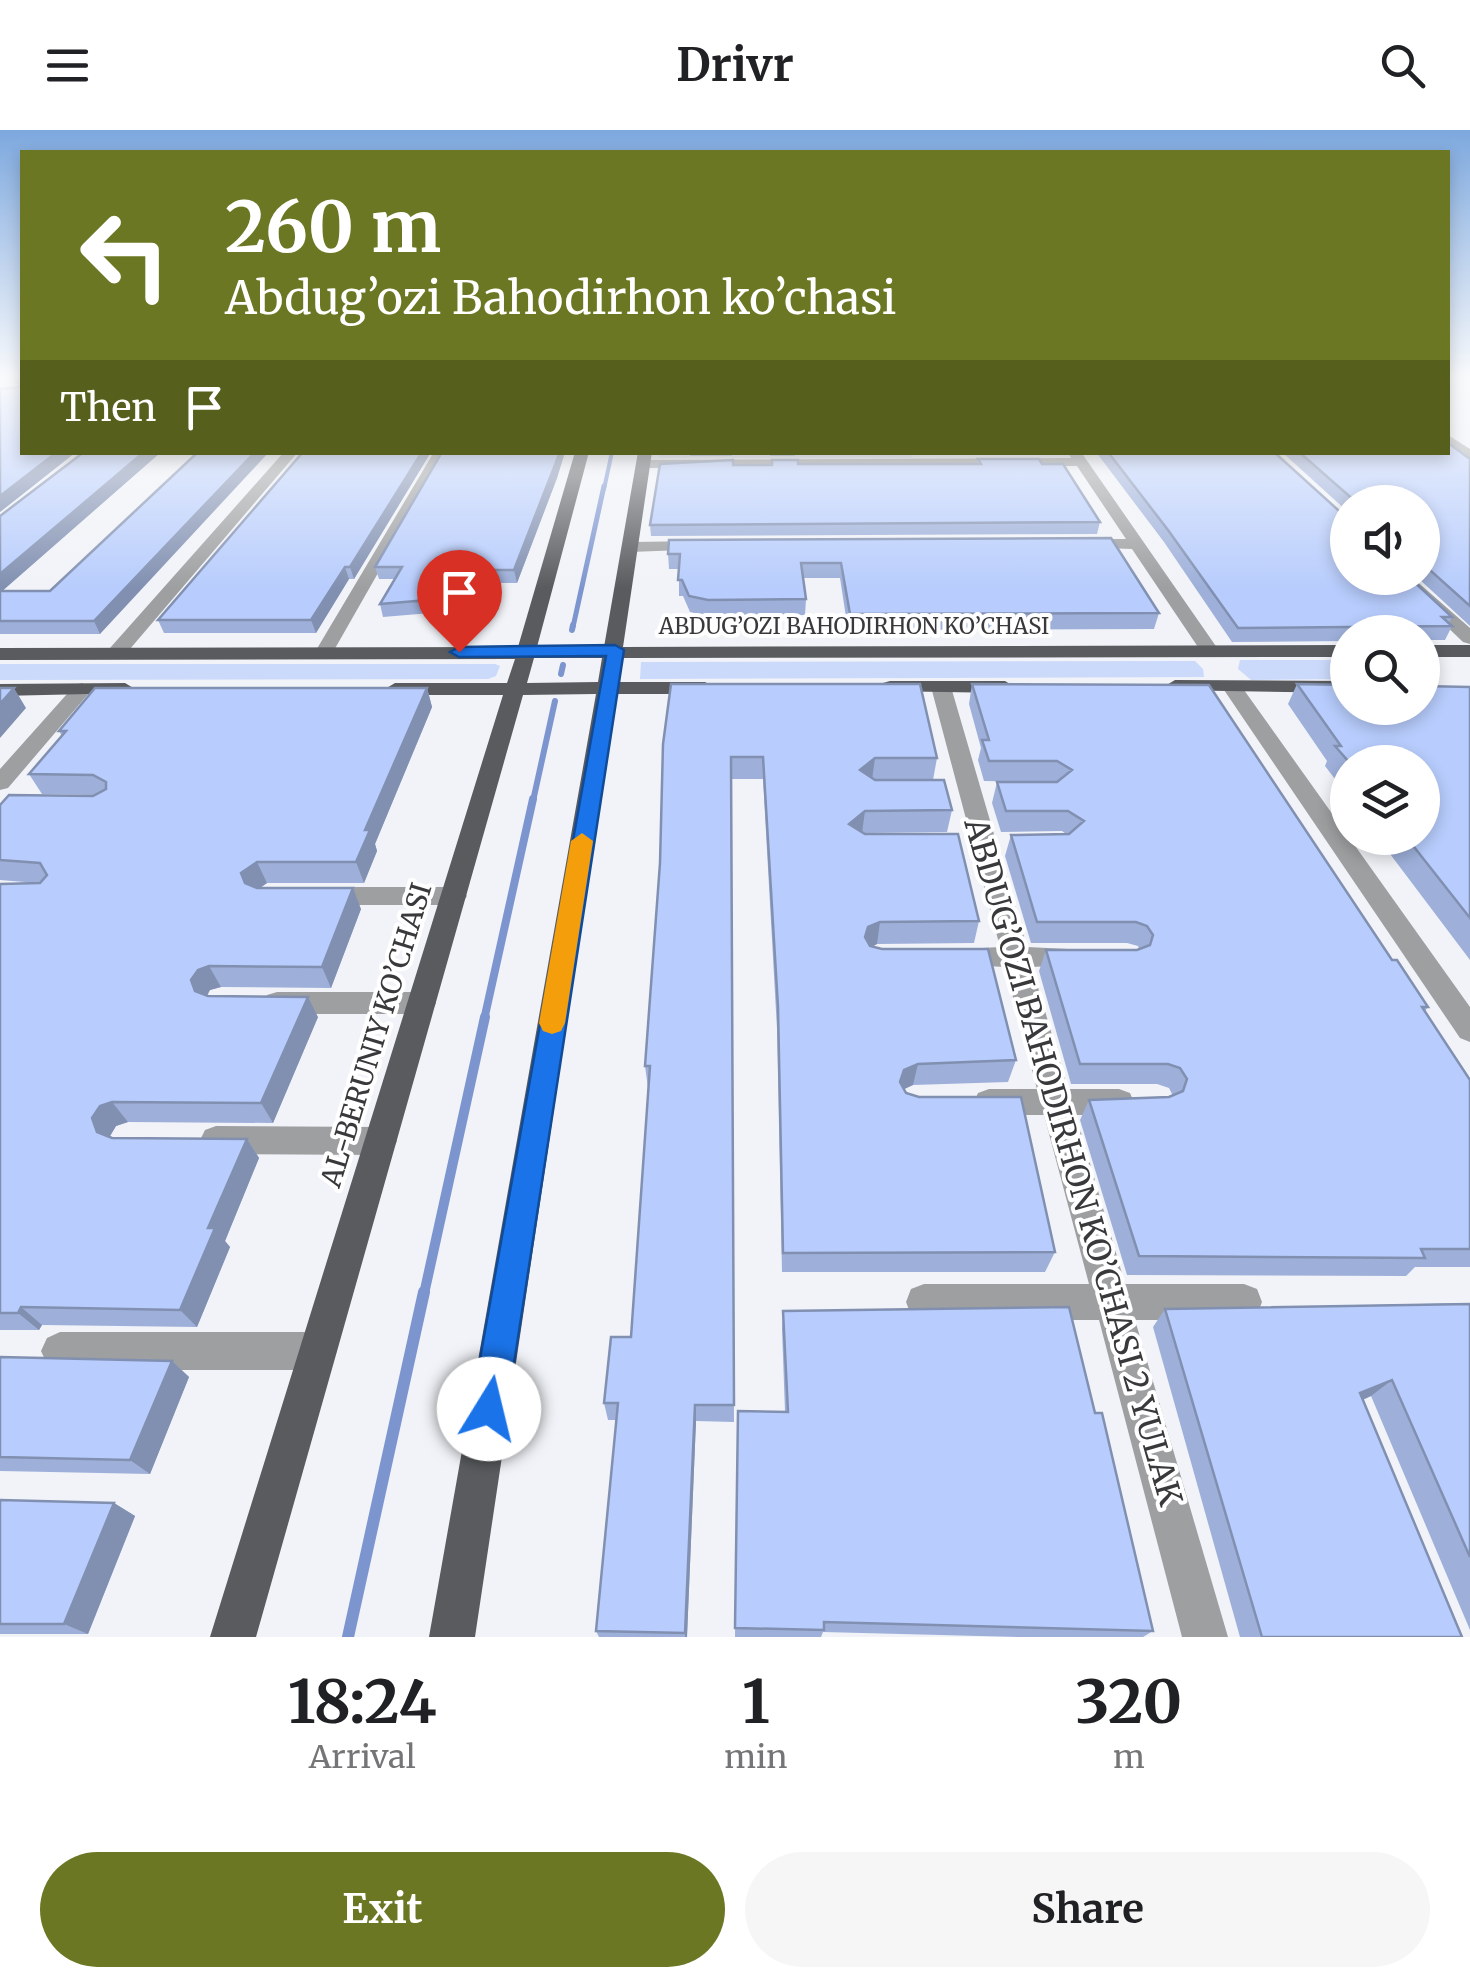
<!DOCTYPE html>
<html lang="en">
<head>
<meta charset="utf-8">
<style>
  body { margin:0; font-family:Merriweather,serif; background:#f6f6f6; color:#202124; height:100vh; display:flex; flex-direction:column; font-size:38px; white-space:nowrap }
  * { box-sizing:border-box; margin:0 }
  p { font-size:32px; color:#757577 }
  .icon { flex:none; width:55px; height:55px; fill:none; stroke:currentColor; stroke-width:2; stroke-linecap:round; stroke-linejoin:round }
  .map { position:relative; height:1507px; overflow:hidden }
  .drawer { display:flex; flex-direction:column; background:#fff; flex:1 }
  .drawer>* { flex:none }
  .guide { position:absolute; left:20px; top:20px; width:1430px; height:305px; border-radius:0px; box-shadow:0 5px 15px #0003; background:#6c7723; color:#fff; overflow:hidden }
  .controls { position:absolute; left:1330px; top:355px; display:grid; gap:20px }
  .controls a { display:grid; place-items:center; width:110px; height:110px; border-radius:50%; background:#fff; box-shadow:0 5px 15px #0003; font-size:50px }
  .pin { position:absolute; display:grid; place-items:center; width:85px; height:85px; color:#fff; margin:-102px -42px; border-radius:50% 50% 50% 0; rotate:-45deg; box-shadow:0 0 10px #0007 }
  .pin .icon { rotate:45deg }
  .me { position:absolute; width:110px; margin:-55px; rotate:9deg; stroke-linejoin:round; filter:drop-shadow(0 0 8px #0008) }
  .turn { display:flex; align-items:center; gap:35px; height:210px; padding:0 40px; font-size:45px }
  .turn .icon { width:130px; height:130px; stroke-width:2.5 }
  .turn b { display:block; font-size:70px; line-height:85px }
  .then { display:flex; align-items:center; height:95px; padding:0 40px; background:#0003; gap:20px; font-size:38px }
  .eta { display:flex; justify-content:space-evenly; align-items:center; height:170px; text-align:center }
  .eta b { font-size:60px; font-weight:700; line-height:70px }
  .cta { display:flex; gap:20px; margin-top:auto; padding:20px 40px }
  .cta a { flex:1; height:115px; border-radius:60px; background:#6c7723; color:#fff; font-size:40px; font-weight:700; line-height:115px; text-align:center }
  .cta a+a { background:#f6f6f6; color:#202124 }
  header { display:flex; justify-content:space-between; align-items:center; height:130px; padding:0 40px; background:#fff; font-size:45px; font-weight:700 }
  .map>svg:first-child { display:block }
  .built { fill:#e3e7f3 }
  .green { fill:#cbdafb }
  .lines { fill:none; stroke-linecap:round; stroke-linejoin:round }
  .stream-far5 { stroke:#7d95cf; stroke-width:4 }
  .stream-far4 { stroke:#7d95cf; stroke-width:5 }
  .stream-far3 { stroke:#7d95cf; stroke-width:6 }
  .stream-far2 { stroke:#7d95cf; stroke-width:8 }
  .stream-far1 { stroke:#7d95cf; stroke-width:10 }
  .stream { stroke:#7d95cf; stroke-width:12 }
  .minor { fill:#9e9fa1; fill-rule:evenodd }
  .major { fill:#595b5e; fill-rule:evenodd }
  .wall { fill:#9eb0da }
  .shaded-wall { fill:#8190b1 }
  .building { fill:#b8cdfd; stroke:#8190b1; stroke-width:2.5 }
  .route { fill:#1a73e8; stroke:#114b97; stroke-width:2.5 }
  .slow { fill:#f59e0b }
  .labels { text-anchor:middle; dominant-baseline:central; stroke-width:8; stroke-linejoin:round; paint-order:stroke }
  .far-street-label { font-size:22px; fill:#39393b; stroke:#fff }
  .street-label { font-size:28px; fill:#39393b; stroke:#fff }
  .near-street-label { font-size:32px; fill:#39393b; stroke:#fff }
</style>
</head>
<body>
<header><svg class="icon" aria-label="menu" viewBox="0 0 24 24"><path d="M4 6h16M4 12h16M4 18h16"/></svg>Drivr<svg class="icon" aria-label="search" viewBox="0 0 24 24"><circle cx="10" cy="10" r="6"/><path d="M15 15l6 6"/></svg></header>
<div class="map">
<svg width="1470" height="1507" viewBox="0 0 1470 1507">
  <rect width="100%" height="100%" fill="#f1f3f8"/>
  <path class="built" d="M660,322h250l2,6h-253z"/>
  <path class="green" d="M1240,530h107v19l-96,1 -13,-11z
    M1195,531l8,8 1,8 -564,2 1,-17z
    M0,534h495l5,2 -4,10 -8,3 -488,1z"/>
  <g class="lines">
    <path class="stream-far5" d="M604,359l8,-37"/>
    <path class="stream-far4" d="M573,497l31,-141"/>
    <path class="stream-far3" d="M572,500l1,-5
      M561,544l2,-9
      M533,671l22,-100"/>
    <path class="stream-far2" d="M484,890l49,-221"/>
    <path class="stream-far1" d="M424,1164l61,-277"/>
    <path class="stream" d="M348,1507l76,-345"/>
    <path class="minor" d="M0,247h7l-7,4z
      M1448,305l22,14v10l-22,-14z
      M284,322h14l-174,204h-14v-8z
      M434,322h13l-114,200 -9,6 -7,-2 -2,-4z
      M1068,322h13l139,200 -2,4h-14l-72,-107 -57,-2v-6l6,-2h45l-49,-73 -434,2 -7,-4 7,-4 428,-2z
      M701,411l8,5 -2,3 -76,3 -8,-5 8,-5z
      M1396,448h17l57,50v16l-7,-2z
      M941,551l10,6 76,260 61,3 3,7 -3,7 -56,3 36,122h51l11,4 4,9 -4,9 -11,4h-43l49,169h119l13,5 5,13 -5,13 -13,5h-109l93,317h-46l-83,-317h-175l-13,-5 -5,-13 5,-13 13,-5h165l-45,-169h-55l-11,-4 -4,-9 4,-9 11,-4h48l-32,-122 -57,-3 -3,-7 3,-7 52,-3 -69,-260z
      M1232,551l7,2 231,324v35l-10,-4 -238,-351z
      M82,553l10,6 -3,4 -81,95 -8,2v-21l75,-84z
      M324,757h130l9,3 4,6 -4,6 -9,3h-130l-9,-3 -4,-6 4,-6z
      M277,862h145l10,3 4,8 -4,8 -10,3h-145l-10,-3 -4,-8 4,-8z
      M216,996l165,1 11,4 5,10 -5,10 -11,4 -165,-1 -11,-4 -5,-10 5,-10z
      M60,1202h258l13,6 6,13 -6,13 -13,6h-258l-13,-6 -6,-13 6,-13z"/>
    <path class="major" d="M575,322h14l-52,195h67l34,-195h14l-29,195 725,-2v12l-727,1 -4,24h88l10,6 -10,6h-89l-141,943h-46l167,-943 -73,1 -267,942h-46l293,-942h-108l-10,-6 10,-6h112l8,-24 -515,1v-12l518,-1zM534,528h68l-4,24 -71,1z
      M1422,515h48v12h-48z
      M1175,550l173,1v12l-180,-3 -3,-4z
      M890,551h115l10,6 -10,6 -122,-2v-8z
      M125,553l10,6 -3,4 -132,3v-12z"/>
  </g>
  <path class="wall" d="M11,247h11v75h54l-76,60v-123l20,-2v-2l-6,-2z
    M84,322h77l-159,139h48l148,-139 -98,182h-100v-118z
    M431,322l-77,127h-5l-33,54h-152l-6,-13z
    M442,322h123l-8,26 -40,105h-50l-6,13 -18,16 -60,5 -3,-13 14,-25h-15l-4,-12z
    M690,322h42v4h-42z
    M770,322h25v4h-25z
    M968,322h59v2l-58,1z
    M1096,322h178l178,165 -3,6 3,3 -7,14h-23v-8h-74v9l-116,1 -68,-100z
    M1282,322h166l22,7v167l-52,-48h4v-76h-74v10z
    M978,329l64,5 58,58 -3,12 -446,2 -1,-11 83,-60 244,-1z
    M1111,408l48,75 -5,16 -306,1 -8,-52h-37l3,21 -1,16 -97,1 -18,-4 -7,-16h-4v-27h-10l-1,-15z
    M972,554l420,276 36,47 -3,4 45,69v187h-55l-9,9 -279,-1 -47,-155 9,-20 80,-3 4,-1 -4,-8 -12,-4h-86l-32,-113 7,-21 93,-1 -1,-3 -11,-3h-96l-26,-87 6,-21 55,-1 -4,-3 -61,1 -9,-29 5,-21h55l-68,-1 -6,-21 3,-12 -12,-44z
    M1297,554l173,3v273l-92,-122h44v-76h-74v34l-23,-30 2,-5 -39,-57z
    M427,558l5,19 -57,137 2,7 -13,32h-97l-7,5 101,21 -30,79 -110,-1 -11,3 -3,6 111,21 -45,106 -145,-1 -12,4 -7,11 138,2 12,19 -34,83 5,6 -33,80 -155,-2 -3,5h-39v-446l37,-1 -37,-3v-75l95,-10 -53,-1 -13,-20 33,-38 -3,-5z
    M663,614l274,14 -4,22 19,30 -5,22 -84,1 116,88 -5,22 -97,1 -5,3 144,113 -8,22 -95,3 -9,4 151,163 -10,20h-263l-5,-243 -14,-250h-32l3,643 -38,-1 -9,216h-88l-3,-6 20,-211h-8l-4,-17 27,-66 17,-249 -3,-22 15,-203z
    M1470,1173v327l-99,-234 -8,4 99,237h-222l-87,-310 12,-18z
    M783,1181l312,102 58,218 -10,6h-124l-196,-5 -2,5h-86l3,-226 47,1 -3,-83z
    M0,1227l172,4 17,16 -39,97 -150,-3z
    M0,1370l114,3 21,13 -47,118h-88z"/>
  <path class="shaded-wall" d="M57,322h19l-76,60v-16z
    M144,322h17l-161,141v-19z
    M255,322h14l-169,182 -6,-13z
    M422,322h9l-77,127 -4,-12z
    M560,322h5l-8,26 -40,105 -3,-13z
    M345,437l4,12 -33,54 -5,-13z
    M464,440l3,13 -6,13 -18,16 -3,-13z
    M14,558l12,20 -26,30v-34z
    M427,558l5,19 -57,137 2,7 -13,32 -8,-21 9,-32z
    M875,628l-3,22 -12,-10z
    M865,681l-3,22 -13,-9z
    M257,732l10,21 -16,11 4,10 -14,-31z
    M353,758l8,21 -30,79 -9,-21z
    M880,792l-3,22 -12,6v-13l3,-10z
    M209,836l12,21 -11,3 -6,10 -9,-9 -4,-11 7,-10z
    M308,867l10,20 -45,106 -12,-20z
    M918,934l-5,21 -13,6v-9l4,-12z
    M112,972l16,20 -12,4 -7,12 -12,-6 -5,-14 8,-12z
    M247,1009l12,19 -34,83 5,6 -33,80 -17,-17 28,-82z
    M21,1177l21,18 -3,5 -21,-17z
    M172,1231l17,16 -39,97 -20,-14z
    M1392,1250l-21,16 -30,13 19,-16z
    M695,1275l1,16 -9,216h-2z
    M114,1373l21,13 -47,118 -24,-10z"/>
  <path class="building" d="M20,247h2v75h35l-57,44v-107l20,-2z
    M1448,313l22,16v147l-48,-43v-61h-66l-57,-50h149z
    M84,322h60l-144,122v-58z
    M198,322h57l-161,169h-94v-30h50z
    M303,322h119l-72,115h-5l-34,53h-153z
    M442,322h118l-46,118h-50l-6,14 -18,15 -60,5 22,-37h-27z
    M1108,322h166l74,67v59h62l42,39h-10l10,9 -214,2 -70,-98z
    M978,329h61l3,5h21l37,58 -450,3 10,-61 73,-4v5h39v-5h26v4h183z
    M1111,408l48,75 -309,1 -9,-51h-40l5,36 -98,1 -19,-4 -7,-16h-4l2,-26h-12l1,-14z
    M671,554h249l17,74h-62l-15,12 15,10h69l8,30 -87,1 -16,13 16,10h93l21,87 -99,1 -12,5 -3,10 5,9 12,3h106l28,111 -98,4 -14,6 -4,12 6,11 13,4h102l34,155 -272,1 -5,-246 -15,-250h-32l3,648h-39l-10,228 -89,-2 22,-228h-14l7,-66h20l19,-271h-5l15,-203 3,-119z
    M972,554l237,1 183,275h5l31,47h-6l48,73v169h-49l4,9 -286,-2 -50,-156 80,-3 14,-6 4,-12 -7,-11 -12,-4h-88l-34,-114h91l13,-5 3,-10 -6,-9 -11,-4h-99l-26,-87 58,-1 15,-13 -16,-10h-62l-9,-29h60l15,-12 -15,-9h-68l-7,-21h7z
    M1297,554l51,1v23h74v-22l48,1v231l-63,-80h15v-76h-73l-14,-16h6z
    M0,558h14l-14,16z
    M95,558h332l-62,142h5l-14,32h-99l-16,11 4,10 12,5h96l-31,79 -113,-1 -11,4 -7,10 4,11 13,5 100,1 -47,106 -149,-1 -12,4 -8,12 5,14 15,6 135,1 -39,89h7l-35,82 -159,-3 -3,6h-18v-429l40,-1 7,-8 -7,-12 -40,-3v-55l9,-10 84,1 13,-7v-7l-13,-7 -64,-1 37,-43h-7z
    M1470,1174v253l-78,-177 -32,13 102,244h-200l-97,-328z
    M1069,1177l26,106h7l51,218 -329,-9v8l-89,-2 3,-217 50,1 -5,-101z
    M0,1227l172,4 -42,99 -130,-3z
    M0,1370l114,3 -50,121h-64z"/>
  <linearGradient id="sky" x2="0" y2="1"><stop stop-color="#7da8de"/><stop offset="0.54" stop-color="#f9fafc"/><stop offset="1" stop-color="#f9fafc" stop-opacity="0"/></linearGradient>
  <rect width="1470" height="458" fill="url(#sky)"/>
  <path class="route" d="M615,515l9,5 -117,759 -5,13 -13,5 -13,-5 -5,-13 135,-753 -147,1 -9,-5 9,-5z"/>
  <path class="slow" d="M582,703l11,8 -28,182 -4,8 -9,3 -9,-3 -4,-8 32,-182z"/>
  <g class="labels">
    <g class="far-street-label">
      <text x="854" y="496">ABDUG’OZI BAHODIRHON KO’CHASI</text>
    </g>
    <g class="street-label">
      <text transform="translate(376 905) rotate(-73)">AL-BERUNIY KO’CHASI</text>
    </g>
    <g class="near-street-label">
      <text transform="translate(1073 1032) rotate(74)">ABDUG’OZI BAHODIRHON KO’CHASI 2 YULAK</text>
    </g>
  </g>
</svg>
<div class="controls">
<a><svg class="icon" aria-label="sound" viewBox="0 0 24 24"><path d="M4 9h4l5-4v14l-5-4H4zM17 9q2 3 0 6"/></svg></a>
<a><svg class="icon" aria-label="search" viewBox="0 0 24 24"><circle cx="10" cy="10" r="6"/><path d="M15 15l6 6"/></svg></a>
<a><svg class="icon" aria-label="layers" viewBox="0 0 24 24"><path d="M12 4l9 5-9 5-9-5zM3 14l9 5 9-5"/></svg></a>
</div>
<div class="pin" style="left:459px;top:522px;background:#d93025"><svg class="icon" aria-label="arrive" viewBox="0 0 24 24"><path d="M6 21V4h12l-3 4 3 4H6"/></svg></div>
<svg class="me" style="left:489px;top:1279px" viewBox="-20 -20 40 40"><circle r="19" fill="#fff"/><path d="M0-13L10 11 0 6-10 11z" fill="#1a73e8"/></svg>
<div class="guide">
<div class="turn"><svg class="icon" aria-label="left" viewBox="0 0 24 24"><path d="M17 20v-9H6M10 6l-5 5 5 5"/></svg><div><b>260 m</b>Abdug’ozi Bahodirhon ko’chasi</div></div>
<div class="then">Then<svg class="icon" aria-label="arrive" viewBox="0 0 24 24"><path d="M6 21V4h12l-3 4 3 4H6"/></svg></div>
</div>
</div>
<section class="drawer">
<div class="eta">
<div><b>18:24</b><p>Arrival</p></div>
<div><b>1</b><p>min</p></div>
<div><b>320</b><p>m</p></div>
</div>
<div class="cta"><a>Exit</a><a>Share</a></div>
</section>
</body>
</html>
